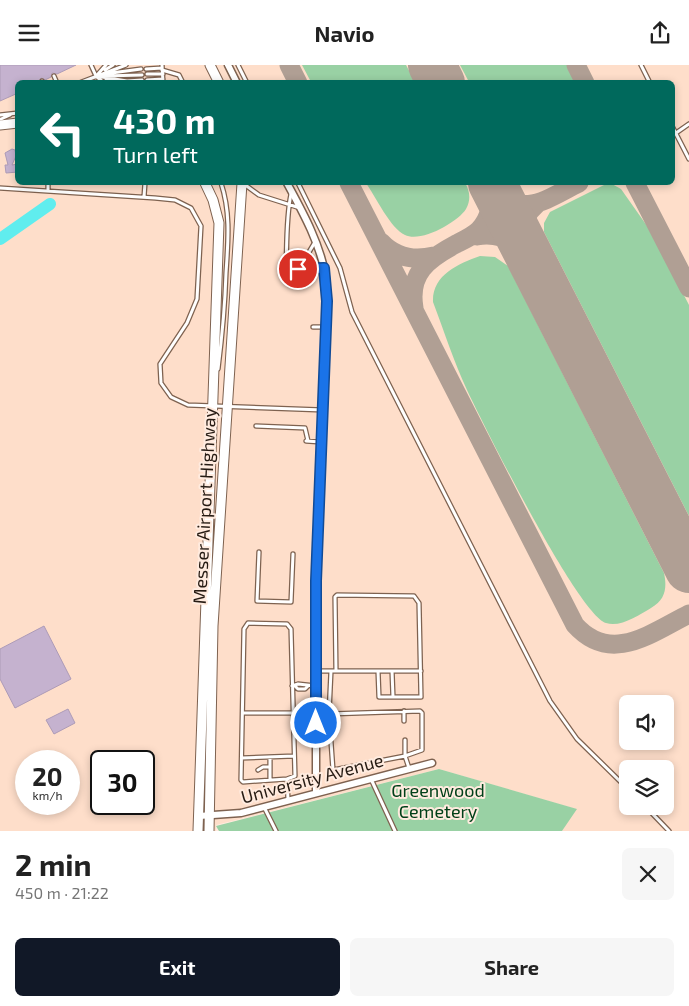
<!DOCTYPE html>
<html lang="en">
<head>
<meta charset="utf-8">
<style>
  body { margin:0; font-family:"Exo 2",sans-serif; background:#f6f6f6; color:#222; height:100vh; display:flex; flex-direction:column; font-size:19px; white-space:nowrap }
  * { box-sizing:border-box; margin:0 }
  p { font-size:16px; color:#767676 }
  .icon { flex:none; width:28px; height:28px; fill:none; stroke:currentColor; stroke-width:2; stroke-linecap:round; stroke-linejoin:round }
  .map { position:relative; height:766px; overflow:hidden }
  .details { display:flex; flex-direction:column; background:#fff; flex:1 }
  .details>* { flex:none }
  .guide { position:absolute; left:15px; top:15px; width:660px; height:105px; border-radius:8px; box-shadow:0 2px 8px #0003; background:#00695c; color:#fff; overflow:hidden }
  .controls { position:absolute; left:619px; top:630px; display:grid; gap:10px }
  .controls a { display:grid; place-items:center; width:55px; height:55px; border-radius:8px; background:#fff; box-shadow:0 2px 8px #0003; font-size:25px }
  .speed { position:absolute; left:15px; top:685px; display:flex; gap:10px; font-size:25px; font-weight:700; text-align:center }
  .speed>* { display:grid; place-content:center; width:65px; height:65px; border-radius:50%; background:#fff; box-shadow:0 2px 8px #0003; line-height:1 }
  .speed small { font-size:12px; font-weight:400 }
  .speed .limit { border:2px solid #111; border-radius:8px; background:#fff; color:#111 }
  .pin { position:absolute; display:grid; place-items:center; width:42px; height:42px; color:#fff; margin:-21px; border:2px solid #fff; border-radius:50%; box-shadow:0 1px 5px #0007 }
  .me { position:absolute; width:55px; margin:-28px; rotate:0deg; stroke-linejoin:round; filter:drop-shadow(0 0 4px #0008) }
  .turn { display:flex; align-items:center; gap:18px; height:105px; padding:0 15px; font-size:22px }
  .turn .icon { width:65px; height:65px; stroke-width:2.5 }
  .turn b { display:block; font-size:35px; line-height:42px }
  .round { display:grid; place-items:center; flex:none; width:52px; height:52px; border-radius:8px; background:#f6f6f6 }
  .summary { display:flex; align-items:center; justify-content:space-between; height:85px; padding:0 15px }
  h1 { font-size:30px; font-weight:700; line-height:38px }
  .action { display:flex; gap:10px; margin-top:auto; padding:10px 15px }
  .action a { flex:1; height:58px; border-radius:8px; background:#111827; color:#fff; font-size:20px; font-weight:700; line-height:58px; text-align:center }
  .action a+a { background:#f6f6f6; color:#222 }
  header { display:flex; justify-content:space-between; align-items:center; height:65px; padding:0 15px; background:#fff; font-size:22px; font-weight:700 }
  .map>svg:first-child { display:block }
  .built { fill:#fedeca; fill-rule:evenodd }
  .green { fill:#99d1a4 }
  .lines { fill:none; stroke-linecap:round; stroke-linejoin:round }
  .river { stroke:#60edee; stroke-width:12 }
  .taxiway { stroke:#b09f94; stroke-width:19 }
  .runway { stroke:#b09f94; stroke-width:48 }
  .building { fill:#c5b2cf; stroke:#ad9bb7 }
  .service-casing { stroke:#7e6250; stroke-width:5.5 }
  .minor-casing { stroke:#7e6250; stroke-width:9 }
  .secondary-casing { stroke:#7e6250; stroke-width:11 }
  .service { stroke:#fff; stroke-width:3 }
  .minor { stroke:#fff; stroke-width:6 }
  .secondary { stroke:#fff; stroke-width:9 }
  .route-casing { stroke:#114b97; stroke-width:12 }
  .route { stroke:#1a73e8; stroke-width:9 }
  .labels { text-anchor:middle; dominant-baseline:central; stroke-width:4; stroke-linejoin:round; paint-order:stroke }
  .street-label { font-size:18px; fill:#261b13; stroke:#ffebdf }
  .park-label { font-size:18px; fill:#004018; stroke:#ffebdf }
</style>
</head>
<body>
<header><svg class="icon" aria-label="menu" viewBox="0 0 24 24"><path d="M4 6h16M4 12h16M4 18h16"/></svg>Navio<svg class="icon" aria-label="share" viewBox="0 0 24 24"><path d="M12 15V3M7 8l5-5 5 5M5 13v7h14v-7"/></svg></header>
<div class="map">
<svg width="689" height="766" viewBox="0 0 689 766">
  <rect width="100%" height="100%" fill="#ffebdf"/>
  <path class="built" d="M0,0h689v766h-127l14,-22 -137,-40 -223,56v6h-216zM18,18h654v100h-654zM628,639h37v37h-37zM26,696h43v43h-43zM101,696h43v43h-43zM628,704h37v37h-37z"/>
  <path class="green" d="M302,0h104l9,17h-104z
    M460,0h107l9,17h-107z
    M366,118h99c5,8 6,17 1,26 -8,13 -45,34 -61,26 -14,-6 -30,-39 -39,-52z
    M612,119l9,5 31,44 37,72v211l-145,-284v-9l6,-11 54,-27z
    M480,191l15,1 13,9 156,307c3,14 2,27 -13,35 -12,7 -31,20 -45,15 -28,-9 -122,-197 -139,-233 -13,-28 -23,-59 -34,-88 -1,-27 25,-38 47,-46z
    M439,704l138,40 -15,22h-343l-3,-5z"/>
  <g class="lines">
    <path class="river" d="M0,174l50,-35"/>
    <path class="taxiway" d="M289,0l9,18
      M576,0l9,18
      M349,118l226,442c36,40 76,8 114,-11
      M635,118l54,105
      M494,122c27,34 54,11 85,-4
      M478,168l56,-28
      M477,171c22,-4 39,5 53,21
      M522,176c-1,-14 3,-27 14,-36
      M381,177c15,16 33,19 53,14
      M414,243c-6,-35 14,-49 42,-64 8,-4 17,-8 23,-14 12,-13 14,-30 14,-47"/>
    <path class="runway" d="M432,0l9,18
      M492,118l197,386"/>
  </g>
  <path class="building" d="M0,0h76l-19,9 -5,-1 -1,4 -6,3 -4,-2 -2,5h-21v10l-18,8z
    M12,84l3,1 1,6 -4,9 6,-1v8l-12,1 -1,-8h3l-3,-12z
    M44,561l27,53 -56,29 -15,-29v-30z
    M68,644l7,14 -21,11 -8,-14z"/>
  <g class="lines">
    <defs>
      <path id="service" d="M91,0l5,11 8,7
        M162,0l1,18
        M238,0l9,18
        M641,0l9,18
        M146,4l16,-1
        M105,5l8,-5
        M162,5l17,5 4,8
        M98,9l8,-9
        M104,9l37,-5
        M147,9h16
        M54,11l3,7
        M96,11l31,5 15,-1
        M104,11l38,-1
        M106,15l8,3
        M147,15l16,-1
        M42,16v2
        M79,18l47,-18
        M0,50l18,-2
        M1,54l9,-4
        M672,61l17,33
        M676,68l13,-9
        M298,118l42,85 12,44 198,389 27,38 51,50
        M244,119l15,11 41,13
        M0,123l155,10 20,2 16,8 10,18 -4,73 -10,24 -27,41 1,19 10,14 17,8 135,5
        M48,126v-8
        M291,129c-5,24 -4,51 -5,76l37,-2
        M144,132l1,-14
        M299,204l16,-27
        M313,262h12
        M218,304c4,-32 7,-64 8,-96 2,-31 5,-60 -5,-90
        M256,361l49,2 3,13
        M306,376l15,1
        M259,487l-2,49 34,1 2,-48
        M317,606h61l1,26h42l-2,-94 -5,-7 -77,-1 -2,2 1,74
        M378,606h43
        M392,606l1,26
        M292,621l6,-2 18,2
        M295,621l3,3h7l3,-3
        M404,646v10
        M243,648h50
        M329,649l2,-43
        M405,675v16l17,-6v-37l-2,-2 -91,3 4,56 72,-14 4,12
        M316,677l15,-1
        M270,692v23
        M242,693l52,-2
        M258,705l5,-3h7
        M287,714l8,-3 -4,-147 -4,-5 -39,-1 -4,6 -3,151 2,2 44,-3 1,20
        M371,714l24,52
        M645,741l24,25
        M264,742l12,24"/>
      <path id="minor" d="M228,0l9,18
        M287,118c15,28 32,58 38,90 2,9 1,18 2,27l-11,280v213
        M199,751l42,-3 191,-50"/>
      <path id="secondary" d="M210,0l9,18
        M0,60l18,-2
        M198,766l21,-608 -6,-23 -8,-17
        M209,766l4,-205 29,-443"/>
    </defs>
    <use href="#service" class="service-casing"/>
    <use href="#minor" class="minor-casing"/>
    <use href="#secondary" class="secondary-casing"/>
    <use href="#service" class="service"/>
    <use href="#minor" class="minor"/>
    <use href="#secondary" class="secondary"/>
  </g>
  <g class="lines">
    <defs>
      <path id="route" d="M298,204l26,-1 3,33 -11,280v142"/>
    </defs>
    <use href="#route" class="route-casing"/>
    <use href="#route" class="route"/>
  </g>
  <g class="labels">
    <g class="street-label">
      <text transform="translate(204 441) rotate(-87)">Messer Airport Highway</text>
      <text transform="translate(312 713) rotate(-15)">University Avenue</text>
    </g>
    <g class="park-label">
      <text x="438" y="725">Greenwood<tspan x="438" dy="21">Cemetery</tspan></text>
    </g>
  </g>
</svg>
<div class="controls">
<a><svg class="icon" aria-label="sound" viewBox="0 0 24 24"><path d="M4 9h4l5-4v14l-5-4H4zM17 9q2 3 0 6"/></svg></a>
<a><svg class="icon" aria-label="layers" viewBox="0 0 24 24"><path d="M12 4l9 5-9 5-9-5zM3 14l9 5 9-5"/></svg></a>
</div>
<div class="speed"><div>20<small>km/h</small></div><div class="limit">30</div></div>
<div class="pin" style="left:298px;top:204px;background:#d93025"><svg class="icon" aria-label="arrive" viewBox="0 0 24 24"><path d="M6 21V4h12l-3 4 3 4H6"/></svg></div>
<svg class="me" style="left:316px;top:658px" viewBox="-20 -20 40 40"><circle r="17" fill="#1a73e8" stroke="#fff" stroke-width="3"/><path d="M0-11L8 9 0 5-8 9z" fill="#fff"/></svg>
<div class="guide">
<div class="turn"><svg class="icon" aria-label="left" viewBox="0 0 24 24"><path d="M17 20v-9H6M10 6l-5 5 5 5"/></svg><div><b>430 m</b>Turn left</div></div>
</div>
</div>
<section class="details">
<div class="summary"><div><h1>2 min</h1><p>450 m · 21:22</p></div><a class="round"><svg class="icon" aria-label="close" viewBox="0 0 24 24"><path d="M6 6l12 12M18 6L6 18"/></svg></a></div>
<div class="action"><a>Exit</a><a>Share</a></div>
</section>
</body>
</html>
